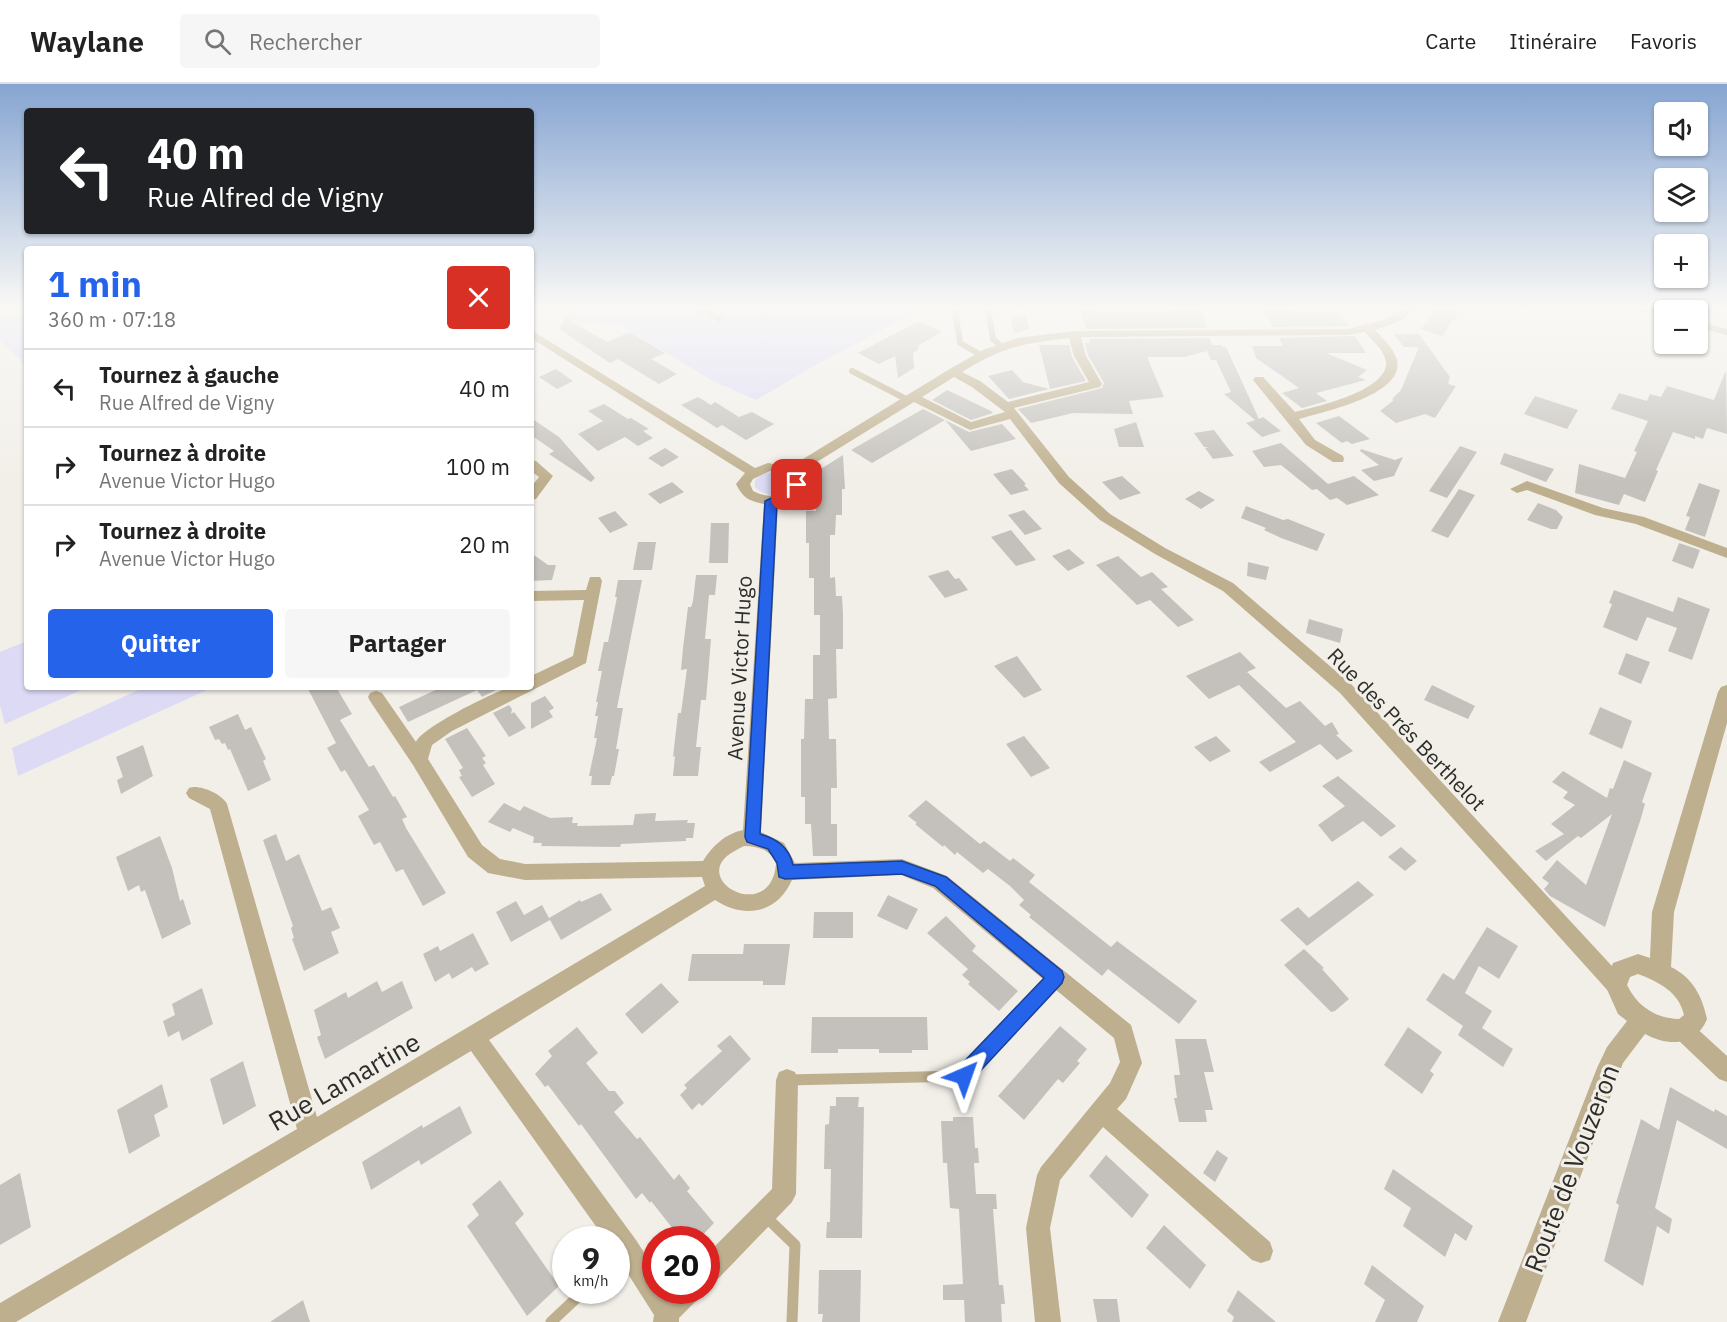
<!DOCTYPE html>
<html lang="fr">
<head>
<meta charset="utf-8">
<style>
  body { margin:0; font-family:"IBM Plex Sans",sans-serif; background:#f6f6f6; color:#222; height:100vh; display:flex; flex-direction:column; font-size:22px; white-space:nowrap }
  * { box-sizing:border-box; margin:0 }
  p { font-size:20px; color:#767676 }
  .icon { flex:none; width:33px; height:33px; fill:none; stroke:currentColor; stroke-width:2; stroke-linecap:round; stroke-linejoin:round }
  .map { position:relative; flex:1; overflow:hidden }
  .details { position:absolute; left:24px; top:162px; width:510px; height:444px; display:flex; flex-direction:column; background:#fff; border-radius:6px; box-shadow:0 2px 4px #0004 }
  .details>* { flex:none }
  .top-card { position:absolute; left:24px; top:24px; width:510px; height:126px; border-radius:6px; box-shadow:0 2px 4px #0004; background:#202124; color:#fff; overflow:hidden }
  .buttons { position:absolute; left:1654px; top:18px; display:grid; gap:12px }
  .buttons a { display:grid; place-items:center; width:54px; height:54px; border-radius:6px; background:#fff; box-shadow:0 2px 4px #0004; font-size:30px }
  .speed { position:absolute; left:552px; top:1142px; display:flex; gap:12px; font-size:30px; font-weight:700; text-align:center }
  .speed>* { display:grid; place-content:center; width:78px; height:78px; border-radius:50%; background:#fff; box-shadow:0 2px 4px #0004; line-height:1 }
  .speed small { font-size:15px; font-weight:400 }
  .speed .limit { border:9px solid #d22; background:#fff; color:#111 }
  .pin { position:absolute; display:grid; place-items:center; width:51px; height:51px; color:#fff; margin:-26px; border-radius:12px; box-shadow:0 3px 9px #0006 }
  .me { position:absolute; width:66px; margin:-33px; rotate:43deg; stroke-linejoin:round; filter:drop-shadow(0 0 4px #0008) }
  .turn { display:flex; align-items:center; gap:21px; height:126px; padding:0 24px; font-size:27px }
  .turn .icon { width:78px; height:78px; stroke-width:2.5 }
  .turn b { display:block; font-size:42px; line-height:51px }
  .round { display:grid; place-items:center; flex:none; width:63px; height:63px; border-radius:6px; background:#f6f6f6 }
  .overview { display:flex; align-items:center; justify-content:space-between; height:102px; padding:0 24px }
  h1 { font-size:36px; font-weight:700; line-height:45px; color:#2563eb }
  .action { display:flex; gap:12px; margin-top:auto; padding:12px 24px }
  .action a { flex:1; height:69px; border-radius:6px; background:#2563eb; color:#fff; font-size:24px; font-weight:700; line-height:69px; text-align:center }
  .action a+a { background:#f6f6f6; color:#222 }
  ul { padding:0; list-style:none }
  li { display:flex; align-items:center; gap:18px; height:78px; padding:0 24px; border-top:2px solid #e0e0e0 }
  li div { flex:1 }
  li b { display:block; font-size:22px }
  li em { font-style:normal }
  header { display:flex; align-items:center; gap:36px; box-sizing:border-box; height:84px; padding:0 30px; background:#fff; border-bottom:2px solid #e0e0e0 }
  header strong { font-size:28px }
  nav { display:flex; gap:33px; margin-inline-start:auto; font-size:21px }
  .search { width:420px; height:54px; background:#f6f6f6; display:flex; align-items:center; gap:15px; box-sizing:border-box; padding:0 21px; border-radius:6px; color:#767676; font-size:22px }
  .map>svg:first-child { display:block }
  .green { fill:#dddaf6 }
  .building { fill:#c4c1bc }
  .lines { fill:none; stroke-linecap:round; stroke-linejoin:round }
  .service-far1 { stroke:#beaf8e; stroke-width:6 }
  .service { stroke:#beaf8e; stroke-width:11 }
  .minor { fill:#beaf8e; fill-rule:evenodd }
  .tertiary { fill:#beaf8e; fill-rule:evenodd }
  .route { fill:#2563eb; stroke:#184099; stroke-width:1.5 }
  .labels { text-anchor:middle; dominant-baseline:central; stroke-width:6; stroke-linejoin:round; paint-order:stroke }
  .street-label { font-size:21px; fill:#2d2d2a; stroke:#f2efe9 }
  .near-street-label { font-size:26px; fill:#2d2d2a; stroke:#f2efe9 }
</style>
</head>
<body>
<header>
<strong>Waylane</strong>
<div class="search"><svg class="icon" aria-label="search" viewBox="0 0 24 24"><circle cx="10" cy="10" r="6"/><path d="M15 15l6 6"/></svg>Rechercher</div>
<nav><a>Carte</a><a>Itinéraire</a><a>Favoris</a></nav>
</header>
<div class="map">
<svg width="1727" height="1238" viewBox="0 0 1727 1238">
  <rect width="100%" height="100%" fill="#f2efe9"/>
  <path class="green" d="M22,225h5v58l-27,-27v-23z
    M574,225h348l-108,57 -58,34 -45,-20 -92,-56 -55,-3 4,-9z
    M773,388l14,5 3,7c-7,13 -25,14 -35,3v-7l7,-6z
    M27,557v46h61l-83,37 -5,-18v-54z
    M145,603h63l-1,3 -189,86 -6,-28z"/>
  <path class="building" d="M1080,225h19l1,4h72l-2,-3h31l6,18 -121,1z
    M1263,225l30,1 2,2h44l10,14 -76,1z
    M1436,225h25l-19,27 -21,-7z
    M1025,231l4,14 -15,4 -4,-17z
    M566,234l41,24 23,-10 35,21 -14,6 26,15 -18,10 -41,-25 -8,4 -51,-34z
    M919,237l23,11 -23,13 -1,5 -5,3 1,15 -16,10 -3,-22 -16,8 -21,-11z
    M1394,250h25l31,43 -2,7 8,2 -21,32 -10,-4 -29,9 -16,-12 14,-11 -2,-1 9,-9 18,-43h-15z
    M1355,252l11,17h-40l41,17 -9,7 8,3 -50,13 11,8 -25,7 -20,-15 17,-5 -43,-30 -4,-12h31l-4,-8z
    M1210,254l2,7h9l2,2h3l33,72 4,-2 18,14 -19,6 -16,-14 9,-3 -31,-26 7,-2 -15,-32h-5l-4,-9 -23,6h-37l17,40 -35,4 4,13 -60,-1 -42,10 -13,-14 84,-21 2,-5 -16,-28 -3,-12h5l-1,-4z
    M1039,261h30l3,12 14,24 -36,8z
    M556,285l17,12 -16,8 -18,-12z
    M1012,286l11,12 26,7 -40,10 -21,-23z
    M1726,286l1,64 -20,-6 -4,11 -8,-3v3l-22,-7 -17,38 2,1 -13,31 -21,-8 -5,11 -44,-12 4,-29 46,14 12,-26 -3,-1 14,-30 -37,-12 8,-16 28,8 3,-7 11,3 6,-11 47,14z
    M947,306l44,21 2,2 -22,7 -39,-20z
    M1535,312l43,14 -11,19 -43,-15z
    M698,313l13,8 4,-3 24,15 13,-5 22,12 -28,16 -24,-15 -5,3 -36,-23z
    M604,320l24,15 3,-1 18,11 -6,2 10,7 -15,8 -13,-9 -27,14 -20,-17 25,-13 -15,-10z
    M923,325l46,23 33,-8 14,15 -45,12 -26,-31 -73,43 -21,-13z
    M1339,332l31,23 -18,5 -5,-3 -5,2 -26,-20z
    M531,334l28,19 36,41 -4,4 -42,-28 5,-3 -23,-16z
    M1136,338l8,25h-25l-5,-18z
    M1214,346l9,12 11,14 -21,3 -8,-11 4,-1h-5l-10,-14z
    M1281,359l47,41 26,-8 25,19 -32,10 -10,-7 -7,2 -13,-11 -5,1 -31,-25 -17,2 -12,-16z
    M1460,362l17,6 -30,46 -18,-7z
    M665,364l14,9 -17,10 -14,-9z
    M1361,365l34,11 8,-3 -9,19 -20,5 -13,-11 18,-5 -19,-14z
    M1504,369l50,16 -8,13 -46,-18z
    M843,371l2,34h-3v26h-6l-1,20h-5v43l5,-1 1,19h6l1,18v35h-7l1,49 -9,1 1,40h7l1,49h-6v36h6v32h-24l-2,-32h-6v-27h-4v-58h3l1,-40h8v-44h7v-40h-6v-37h-5v-35h-3v-32h10v-39z
    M1012,385l14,15 -2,1 5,5 -18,5 -18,-21z
    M1122,392l19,17 -21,7 -18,-18z
    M672,398l12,10 -24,12 -12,-10z
    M1699,399l21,7 -15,47 -20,-7 5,-13 -4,-1z
    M1459,405l16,6 -27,43 -17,-7z
    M1199,407l16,9 -14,9 -16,-10z
    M1538,419l18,7 7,7 -6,12h-6l-24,-9z
    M1246,422l37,14 5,-1 37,15 -8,17 -36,-13 -17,-8 2,-2 -25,-10z
    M1024,426l18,19 -17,6 -17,-20z
    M615,427l13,14 -18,8 -12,-15z
    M711,439h18l-1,40h-19z
    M1011,446l25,30 -20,6 -25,-29z
    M638,458h18l-4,28h-19z
    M1679,459l21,7 -7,19 -21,-8z
    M1069,465l16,14 -17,8 -16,-15z
    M531,469l17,12h8l-4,15 -21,1z
    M1118,472l23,21 11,-5 16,15 -7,2 33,31 -16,7 -28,-27 -13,5 -41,-40z
    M1248,478l21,5 -3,13 -19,-4z
    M948,486l7,9 4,-1 9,12 -23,8 -17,-22z
    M696,491h21l-2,20h-6l-4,44h6l-5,61h-5l-5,47h5l-3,29h-25l2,-20 -2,1 5,-44h3l6,-44 -6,1 2,-22 5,-41h3l2,-6z
    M618,496h24l-25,128h6l-7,41h3l-5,27h-2l-2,9h-19l1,-9h-3l8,-38h-3l4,-22h-3l3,-14h-2l6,-31h-4l6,-29h4l9,-45h-2z
    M1614,506l59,22 5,-15 32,12 -18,51 -24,-9 9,-23 -30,-11 -10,24 -34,-14 9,-23 -3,-1z
    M1309,535l34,10 -3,14 -34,-10z
    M1240,568l16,16 -9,4 39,36 14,-7 25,25 7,-4 7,12 -3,1 17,16 -16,9 -17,-16 -50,28 -11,-10 37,-20 -57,-57 -30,14 -23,-23z
    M1626,569l24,9 -9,22 -23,-10z
    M1017,572l25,34 -18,8 -30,-32z
    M1432,601l43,21 -7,13 -44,-19z
    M307,603h29l16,27 -12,6 29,47 5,-2 19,32 2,-1 12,21 -5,2 4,9 40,65 -23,13 -20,-37 -7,3 -16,-30 -6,3 -16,-29 11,-6 -24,-40 -4,2 -14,-24 9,-5z
    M442,603h55l1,2 -16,8 -5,-7 -69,32 -9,-15z
    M545,612l9,12 -5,3 4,6 -22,12v-26z
    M509,621l3,4 -1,5 3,-2 12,16 -17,9 -16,-24z
    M1600,623l32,14 -10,28 -33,-15z
    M238,630l7,16 6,-3 15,32 -3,2 8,19 -23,11 -18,-42 -2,1 -3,-7 -3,1 -3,-5 -4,1 -6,-13z
    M467,644l19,28 -4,2 4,5 -3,2 12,19 -23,13 -13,-20 3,-1 -3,-6 4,-2 -18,-29z
    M1024,652l26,32 -19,9 -25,-33z
    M1216,652l15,15 -21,11 -16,-15z
    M143,661l10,31 -32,18 -4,-14 6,-3 -7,-20z
    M1624,676l28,13 -10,29 3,2 -4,14 -36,109 -55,-31 -6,-7 5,-6 -7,-5 15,-18 29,25 26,-71 -31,24 -3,-2 -32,25 -11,-10 29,-17 -13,-10 24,-19 -12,-7 5,-6 -16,-10 11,-11 44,27 3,-10 3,1z
    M1338,692l49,42 9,8 -15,11 -18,-16 -31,21 -14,-17 27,-19 -23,-20z
    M926,716l54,44 4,-3 26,20 3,-3 22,17 -6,7 82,65 6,-6 80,60 -18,23 -71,-55 -6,7 -73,-59 2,-2 -12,-10 5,-5 -14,-14 -22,-17 -5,4 -26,-21 -2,3 -11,-10 -1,2 -28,-23 2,-1 -9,-7z
    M504,719l16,8 4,-5 26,12 23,-1 -1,6h6l-1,3 56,-1 2,-11 21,-1 -1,8 33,-1 -1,3h8l-2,15h-7v3l-65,3 -1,3 -79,-1 1,-3h-9l1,-6 -21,-9 -3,4 -22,-10z
    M276,750l10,27 13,-7 23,57 9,-4 9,21 -9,4 8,21 -35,18 -12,-32 2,-1 -3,-10 2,-2 -30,-86z
    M160,752l12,32 8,33 3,-2 8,25 -29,15 -17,-49 -4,2 -2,-7 -11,6 -12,-34z
    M1401,763l16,14 -12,10 -17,-14z
    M1358,797l16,14 -67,51 -27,-26 18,-13 11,11z
    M601,809l11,17 -51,30 -12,-22 31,-18 1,2z
    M888,811l30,14 -11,21 -30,-14z
    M516,817l8,14 18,-10 8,15 -39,22 -15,-30z
    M814,828h39v26h-40z
    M946,832l30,30 -4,5 46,40 -19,20 -31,-27 2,-2 -8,-7 6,-6 -41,-36z
    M1487,843l31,19 -19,33 -20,-13 -14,27 27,18 -10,17 31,21 -10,18 -45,-32 5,-9 -37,-26 17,-27 11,7z
    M473,849l16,31 -14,8 -3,-5 -20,12 -3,-6 -14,9 -12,-28 15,-8 2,5z
    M744,860h46l-5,41h-22v-4h-75l4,-27h51z
    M1304,865l20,19 -2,1 27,30 -14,12 -4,1 -47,-47z
    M377,897l5,11 20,-11 11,27 -88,51 -8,-22 4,-2 -7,-25 32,-18 2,6z
    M661,899l18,19 -37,32 -17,-20z
    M202,904l11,36 -31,17 -3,-10 -11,6 -5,-16 12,-6 -3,-11z
    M812,933h115l1,33h-16v3h-33v-4h-41v4h-27z
    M1060,942l27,23 -10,12 3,2 -17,20 -5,-4 -34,41 -26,-24z
    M577,943l21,26 -12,10 23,28h6l9,12 -10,9 23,27 3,-2 34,43 5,-6 11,14 -3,3 27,32 -15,16h-18l-30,-38 -1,2 -8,-10 -6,6 -55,-75 -2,2 -31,-41 -3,2 -10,-13 17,-18 -4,-5z
    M1408,943l34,25 -12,19 4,3 -12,20 -38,-29z
    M730,951l21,24 -49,47 -3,-3 -7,7 -12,-15 7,-7 -3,-3 38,-34 -5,-5z
    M1175,955h31l8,33h-10l9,38h-8l2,12h-28l-5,-24h3l-3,-23h6z
    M243,977l13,45 -33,19 -13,-46z
    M162,1000l6,23 -14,8 6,21 -31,18 -12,-44z
    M1670,1003l44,25 1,-3 12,7v33l-50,-29 -22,88 17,11 -3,15 -12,-8 -14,60 -39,-25 15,-56 -3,-2 25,-84 18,11z
    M836,1013h23l-1,10h6l-2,131h-36l1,-16h3l1,-53h-7l1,-44 4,-1 1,-18h6z
    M460,1022l12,27 -51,32 -2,-5 -48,30 -9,-28 60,-37 1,3z
    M953,1033h20l2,31h3l1,15h-5l2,31h20l1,15h-4l6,76h4l2,19h-4l1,18h-37l-1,-22h-21v-15l20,-1 -4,-75 -9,-1 -3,-45h-4l-2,-42h12z
    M1217,1066l11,8 -13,24 -12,-9z
    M1106,1071l43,40 -17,23 -43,-42z
    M1393,1085l80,57 -7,15 -11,-8 -10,24 -42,-31 8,-18 -27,-19z
    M20,1089l11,54 -31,18v-60z
    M500,1096l24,34 -9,9 44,63 -32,30 -60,-90 12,-11 -7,-11z
    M1164,1141l42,40 -16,24 -44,-41z
    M1372,1181l52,41 -7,16h-42l10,-22 -21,-16z
    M819,1186h42l-1,52h-38l1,-8h-5z
    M1238,1206l38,32h-44l2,-5 -7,-6z
    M1093,1215h24l3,23h-23z
    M303,1216l7,22h-40z"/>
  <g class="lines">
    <path class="service-far1" d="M702,225l17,10
      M955,225l5,34 21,12
      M988,225l5,30 9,8
      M1644,225l21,6
      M1698,240l29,8
      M852,287l56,29"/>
    <path class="service" d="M787,996l177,-4 92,-99
      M765,1132l30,29 -3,77
      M551,1238l34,-32"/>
    <path class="minor" d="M1402,225h12l-14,12 -25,9c8,8 19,19 22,30 8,35 -75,52 -98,59l16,21 28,16 1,3 -1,3h-10l-27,-17 -53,-65 2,-3h8l32,35c21,-5 92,-21 91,-49 0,-11 -14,-23 -21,-31l-17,3 -267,2 5,19 16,28 -2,3 -86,21 55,69 41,37 55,34 68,35 119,102 271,293 3,7 -3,7 -7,3 -7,-3 -269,-299 -117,-102 -68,-37 -55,-34 -41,-37 -49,-64 -40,11 -56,-28 -115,71 5,12c-7,11 -13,16 -26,19l-17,328 23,11 11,20 107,-4 45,17 184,149 11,38 -16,36 -9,10 153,133 3,9 -3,9 -9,3 -9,-3 -149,-133 -43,53 -10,48 11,94h-26l-9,-94 11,-53 4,-8 69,-84 10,-21 -6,-24 -181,-150 -32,-13 -109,5c-15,34 -48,39 -77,20l-226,140 147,200 20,31v19h12l1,2 2,-2h30l-3,9 -19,19v4h-26l1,-7 -38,-60v-16h-11l-134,-188 -455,271h-16v-19l297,-174 -87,-320 -21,-11 -3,-5 3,-5c10,-4 33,6 38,16l90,313 388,-231 -3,-9 -177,3 -37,-7 -20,-16 -55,-92 -43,-64 -2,-4 2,-4 6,-2 6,2 34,49c7,-15 74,-48 92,-54 7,-2 16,-1 23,-1v-11l42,-20 11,-56 -53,1v-10l55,-1 4,-13h10l2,4 -16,82 -134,68 -20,14 -4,14 54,86 18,14 25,5 178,-3c9,-15 22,-27 40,-31l21,-326c-15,-3 -21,-6 -28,-20l9,-11 -214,-135v-8l224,138 13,-5 22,4 158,-97 35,-20 34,-12 57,-7 274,-2 36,-9zM1069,254l5,18 15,26 -81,20 -28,-21 -18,-9c42,-26 59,-28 107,-34zM954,293l18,10 33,25 -34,10 -49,-25zM770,387l10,2 9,5 1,7c-9,13 -23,13 -37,6l-3,-7 3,-5zM744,762c14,0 27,4 32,18 -5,58 -81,20 -49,-8 5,-4 11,-7 17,-10z
      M531,376l5,1 17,15 -17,23 -5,1v-13l8,-10 -8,-6z
      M1527,397l76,27 41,9 83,31v10l-91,-34 -41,-9 -68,-25 -10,3 -7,-4z
      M1684,937l8,3 35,32v26l-8,-3 -43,-41 -3,-7 3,-7z
      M787,985l8,3 3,8 -2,114 -4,8 -77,80 -9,3v-30l66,-66 4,-109 3,-8z"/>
    <path class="tertiary" d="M1727,601v38l-53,189 -3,55c22,11 31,29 36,52 -11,27 -38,28 -62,15l-22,29 -97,259h-28l99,-254 10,-21 20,-26 -9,-7 -13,-29 8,-22 25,-9 12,4 2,-46 66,-220 3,-5zM1638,890c21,8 41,18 46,41l-5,4c-24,-1 -41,-12 -52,-34l3,-8z"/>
  </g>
  <linearGradient id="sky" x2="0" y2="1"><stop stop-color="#86a5d2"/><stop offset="0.56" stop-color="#f9f8f5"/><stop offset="1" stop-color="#f9f8f5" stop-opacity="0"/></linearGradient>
  <rect width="1727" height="399" fill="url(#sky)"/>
  <path class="route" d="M797,397l6,4 -8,11 -18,7 -17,331c17,5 29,13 33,31l109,-4 44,16 116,94 2,6 -2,6 -92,99 -6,3 -7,-3 -2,-6 2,-7 87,-91 -109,-92 -33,-12 -117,5 -6,-2 -2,-14 -9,-14 -21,-7 -2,-5 20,-336 22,-10 6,-9z"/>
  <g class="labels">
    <g class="street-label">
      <text transform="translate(739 584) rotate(-87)">Avenue Victor Hugo</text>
      <text transform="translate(1407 645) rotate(46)">Rue des Prés Berthelot</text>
    </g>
    <g class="near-street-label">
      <text transform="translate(344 997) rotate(-30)">Rue Lamartine</text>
      <text transform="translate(1571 1084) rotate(-69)">Route de Vouzeron</text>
    </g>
  </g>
</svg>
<div class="buttons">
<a><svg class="icon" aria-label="sound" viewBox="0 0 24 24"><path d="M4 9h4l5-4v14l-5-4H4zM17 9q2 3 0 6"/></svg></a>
<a><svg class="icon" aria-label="layers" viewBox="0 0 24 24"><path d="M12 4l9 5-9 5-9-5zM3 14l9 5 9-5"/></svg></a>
<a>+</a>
<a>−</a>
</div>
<div class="speed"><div>9<small>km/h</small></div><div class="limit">20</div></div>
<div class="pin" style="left:797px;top:401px;background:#d93025"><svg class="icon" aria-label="arrive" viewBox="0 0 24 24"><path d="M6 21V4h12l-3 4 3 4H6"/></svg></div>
<svg class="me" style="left:964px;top:992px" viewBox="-20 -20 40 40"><path d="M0-17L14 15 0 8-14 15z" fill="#2563eb" stroke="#fff" stroke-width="4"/></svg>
<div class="top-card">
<div class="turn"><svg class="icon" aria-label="left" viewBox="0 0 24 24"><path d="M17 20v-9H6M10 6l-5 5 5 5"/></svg><div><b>40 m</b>Rue Alfred de Vigny</div></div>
</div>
<section class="details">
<div class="overview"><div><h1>1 min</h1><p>360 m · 07:18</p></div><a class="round" style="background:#d93025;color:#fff"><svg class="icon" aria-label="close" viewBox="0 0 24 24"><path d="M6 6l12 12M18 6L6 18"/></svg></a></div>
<ul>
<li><svg class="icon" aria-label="left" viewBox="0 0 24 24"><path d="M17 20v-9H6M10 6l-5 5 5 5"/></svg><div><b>Tournez à gauche</b><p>Rue Alfred de Vigny</p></div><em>40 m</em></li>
<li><svg class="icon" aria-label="right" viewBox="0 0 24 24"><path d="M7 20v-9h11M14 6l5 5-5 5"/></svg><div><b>Tournez à droite</b><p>Avenue Victor Hugo</p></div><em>100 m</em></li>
<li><svg class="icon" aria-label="right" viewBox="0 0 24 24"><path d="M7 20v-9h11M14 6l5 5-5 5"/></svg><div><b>Tournez à droite</b><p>Avenue Victor Hugo</p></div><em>20 m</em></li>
</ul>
<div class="action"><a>Quitter</a><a>Partager</a></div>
</section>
</div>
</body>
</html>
